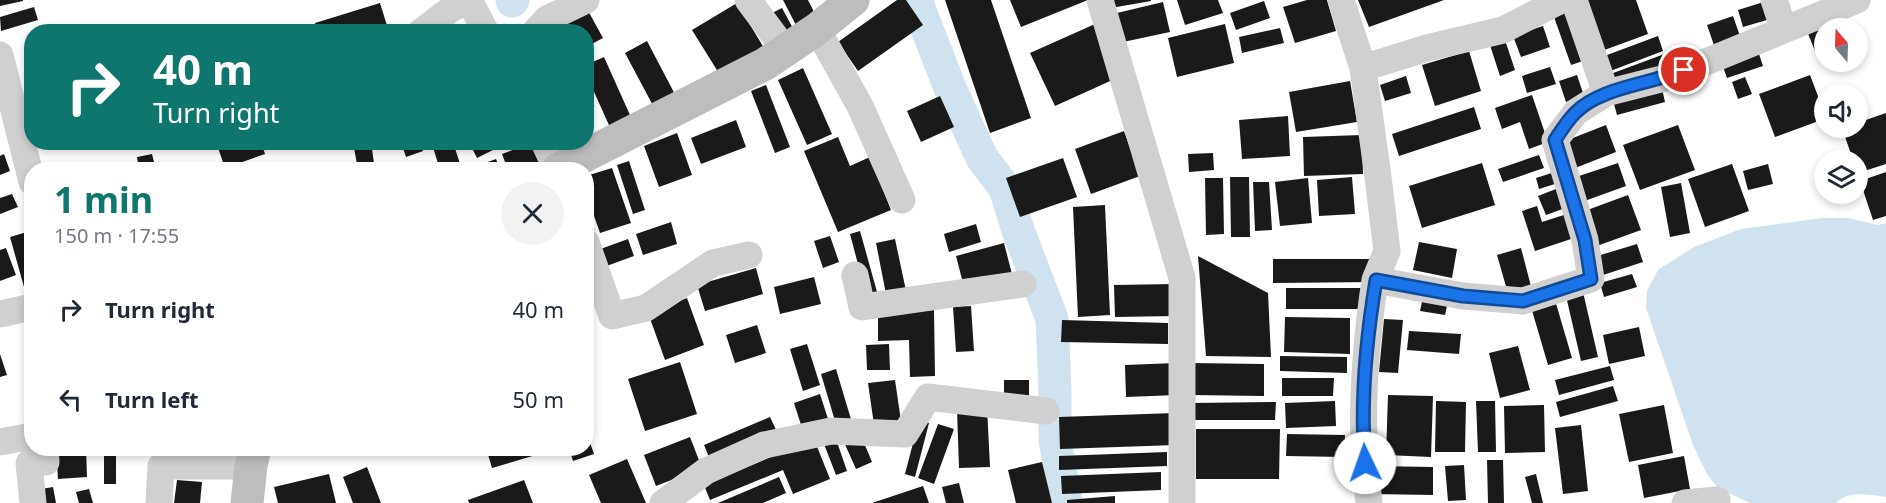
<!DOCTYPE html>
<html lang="en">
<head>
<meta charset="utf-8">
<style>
  body { margin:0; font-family:"Noto Sans",sans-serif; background:#f2f2f3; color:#1f2937; height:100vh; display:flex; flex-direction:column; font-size:22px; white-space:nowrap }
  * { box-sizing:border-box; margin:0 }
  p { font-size:20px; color:#747a83 }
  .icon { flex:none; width:33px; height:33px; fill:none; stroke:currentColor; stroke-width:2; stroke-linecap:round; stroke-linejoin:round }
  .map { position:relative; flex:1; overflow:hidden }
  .side { position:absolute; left:24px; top:162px; width:570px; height:294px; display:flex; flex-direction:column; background:#fff; border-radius:24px; box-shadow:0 3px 9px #0003 }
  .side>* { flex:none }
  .top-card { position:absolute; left:24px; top:24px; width:570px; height:126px; border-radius:24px; box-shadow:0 3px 9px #0003; background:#0f766e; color:#fff; overflow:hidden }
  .needle { width:39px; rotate:341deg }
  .controls { position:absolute; left:1814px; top:18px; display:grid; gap:12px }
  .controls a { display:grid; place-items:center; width:54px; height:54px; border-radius:50%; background:#fff; box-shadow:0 3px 9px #0003; font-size:30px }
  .pin { position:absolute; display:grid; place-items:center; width:51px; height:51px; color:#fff; margin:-26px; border:3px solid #fff; border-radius:50%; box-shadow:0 2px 6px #0007 }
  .me { position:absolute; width:66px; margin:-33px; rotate:357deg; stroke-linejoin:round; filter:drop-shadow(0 0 4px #0008) }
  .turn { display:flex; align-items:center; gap:21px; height:126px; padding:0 30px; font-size:27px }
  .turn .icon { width:78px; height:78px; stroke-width:2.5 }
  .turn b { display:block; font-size:42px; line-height:51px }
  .round { display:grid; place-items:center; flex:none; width:63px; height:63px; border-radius:32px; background:#f2f2f3 }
  .summary { display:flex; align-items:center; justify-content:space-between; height:102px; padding:0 30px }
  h1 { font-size:36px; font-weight:700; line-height:45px; color:#0f766e }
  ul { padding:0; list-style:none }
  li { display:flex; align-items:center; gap:18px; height:90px; padding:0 30px }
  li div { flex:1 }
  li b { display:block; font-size:22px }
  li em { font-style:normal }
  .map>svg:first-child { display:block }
  .water { fill:#cfe2ee }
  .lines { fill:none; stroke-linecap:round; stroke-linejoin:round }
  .canal { stroke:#cfe2ee; stroke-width:33 }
  .building { fill:#1a1a1a }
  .minor { stroke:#d0d0d0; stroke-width:27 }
  .secondary { stroke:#bdbdbd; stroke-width:33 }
  .route-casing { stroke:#114b97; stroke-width:15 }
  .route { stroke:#1a73e8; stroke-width:10 }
</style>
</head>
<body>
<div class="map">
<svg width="1886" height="503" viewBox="0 0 1886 503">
  <rect width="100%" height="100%" fill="#fff"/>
  <path class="water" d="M1823,218h25l30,7 8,-2v274c-16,-2 -38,-7 -50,6h-86l-32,-15 -11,-14 -14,-29 -47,-137 1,-17 11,-21 36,-23 47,-18z"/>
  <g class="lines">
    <path class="canal" d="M918,0l-1,3 33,85 32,70 23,30 13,42 34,89 3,73v48l11,63
      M512,1l1,-1"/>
  </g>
  <path class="building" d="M0,0h23v1l-23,5z
    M783,0h25l10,20 -20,9z
    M897,0h9l17,25 -65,46 -20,-29z
    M945,0h46l40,118 -41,15z
    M1010,0h78l-67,27z
    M1103,0h48v1l-46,8z
    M1177,0h41l5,13 -38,12z
    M1307,0h20l9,31 -41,12 -12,-36z
    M1358,0h86l-75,27z
    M1580,0h56l12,34 -49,18z
    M1770,0l7,17 -34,10 -5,-17z
    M1264,1l6,17 -34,12 -6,-17z
    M1163,2l7,30 -47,10 -6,-29z
    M380,3l9,29h-71l-3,-9z
    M737,3l27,45 -44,27 -28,-45z
    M34,7l4,13 -37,11 -1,-14z
    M586,7l17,31 -17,9v-15h-26l-5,-9z
    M782,8l13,24 -19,10 -14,-24z
    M1572,11l17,48 -18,6 -17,-48z
    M1733,16l9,26 -26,9 -9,-26z
    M1828,23l2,5h-6v19l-9,4 -8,-20z
    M1095,24l24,53 -64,29 -25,-53z
    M1225,24l9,39 -57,14 -9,-39z
    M203,25l2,7h-22v-1z
    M1543,26l7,21 -29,10 -8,-21z
    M1280,28l4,15 -42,10 -3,-16z
    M1503,34l12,36 -15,6 -12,-37z
    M1658,36l5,15 -58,22 -6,-15z
    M647,41l32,61 -22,11 -32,-60z
    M1757,48l6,18 -36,12 -6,-17z
    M1678,49l5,14 -72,28 -6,-15z
    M1469,51l12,40 -46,15 -13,-41z
    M604,57l30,67 -21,10 -27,-60v-9z
    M1550,67l6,17 -29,9 -5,-17z
    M803,68l29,66 -25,11 -29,-65z
    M1577,75l7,21 -18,6 -7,-21z
    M1810,75l14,37v7l-49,18 -16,-43z
    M1406,76l5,17 -26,8 -5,-16z
    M1745,77l7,17 -14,5 -6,-17z
    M1350,81l7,41 -61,10 -7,-40z
    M1661,84l4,18 -48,13 -5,-18z
    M766,85l24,62 -15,6 -24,-62z
    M1532,95l16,47 -19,7 -9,-27 -18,7 -7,-21z
    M940,96l14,31 -33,15 -14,-31z
    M1474,107l7,22 -82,27 -7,-22z
    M1886,113v51l-28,9 -1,-13h-4l-11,-32h15v-5z
    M1288,116l2,40 -48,3 -3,-39z
    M736,120l10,27 -45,17 -10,-26z
    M1606,125l10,27 -46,18 -10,-27z
    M1678,125l17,45 -55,20 -17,-45z
    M1124,131l16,45 -49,18 -16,-45z
    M677,133l15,42 -33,12 -15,-41z
    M1362,135l1,39 -59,2 -1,-39z
    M838,137l12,29 20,-9 21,53 -53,22 -34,-81z
    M216,142h45l4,12 -40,14z
    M353,142h18l4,28h-17z
    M401,142h19l3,9 -17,6z
    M435,142h18l9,28h-22l-8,-26z
    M469,142h40l-32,16z
    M533,142l10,28h-35l-6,-16z
    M1213,153l1,17 -25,2 -1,-18z
    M4,154l6,17 -10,4v-19z
    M152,154l4,16h-17l-2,-13z
    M1539,155l5,13 -41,14 -5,-13z
    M1063,158l14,39 -57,20 -14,-39z
    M496,159l4,11h-25l-1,-3z
    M629,161l16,49 -12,4 -16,-49z
    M341,162l2,8h-32v-1z
    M1482,163l13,42 -73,23 -13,-42z
    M1618,163l8,23 -47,17 -9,-24z
    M1732,164l17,47 -44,16 -17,-48z
    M1768,164l5,20 -25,6 -5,-19z
    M612,168l19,55 -31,10 -14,-40v-17z
    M1555,172l3,11 -19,6 -3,-11z
    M1886,172v44l-13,4 -13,-39z
    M1230,177h19l1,60h-19z
    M1352,177l3,37 -36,2 -2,-36z
    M1205,178h18l1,56 -18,1z
    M1308,178l4,45 -32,3 -5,-44z
    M1253,182h16l3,48 -17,1z
    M1681,183l9,50 -20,4 -9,-50z
    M1561,187l7,20 -22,8 -8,-19z
    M12,194l6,13 -18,7v-16z
    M1628,195l13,35 -47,17 -12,-35z
    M1105,205l5,110 -32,2 -5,-110z
    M1537,206l5,16 28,-9 7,24 -42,14 -13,-40z
    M671,222l6,22 -34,11 -7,-21z
    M976,224l5,18 -32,10 -5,-18z
    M860,231l19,68 -11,3 -18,-68z
    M27,232l5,13v47l-6,2 -16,-57z
    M830,236l9,26 -16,6 -9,-27z
    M628,239l6,17 -33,12 -6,-17z
    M895,239l13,61 -20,4 -12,-61z
    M1419,242l38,7 -5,29 -39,-8z
    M1004,243l9,35 -48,13 -9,-35z
    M1637,244l6,18 -43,14 -6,-19z
    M6,248l10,27 -16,6v-31z
    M1521,248l11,42 -23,7 -12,-42z
    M1198,256l70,37 3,64 -65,-1z
    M1273,259h102v23l-102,1z
    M756,268l7,26 -58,17 -8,-26z
    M1632,274l5,13 -33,10 -4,-14z
    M814,277l7,27 -41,10 -6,-27z
    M1175,284v32l-60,1 -1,-32z
    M1286,288h76v21h-76z
    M1583,292l15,65 -17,4 -15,-65z
    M1423,297l25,4 -3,14 -25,-4z
    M687,298l17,47 -39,15 -17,-47z
    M1555,300l17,58 -24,7 -17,-58z
    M971,306l3,45 -18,1 -3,-45z
    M934,310l1,66 -25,1 -1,-37 -31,1v-30z
    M1285,317l65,1v36l-66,-2z
    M1384,319l19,1 -5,53 -19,-1z
    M1062,320l106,3v21l-107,-2z
    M757,325l9,28 -31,10 -9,-28z
    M1639,327l6,29 -36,8 -6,-29z
    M1409,331l52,3 -2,20 -52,-4z
    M807,344l13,41 -17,6 -13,-42z
    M889,344l1,26h-23l-1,-25z
    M1518,346l12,44 -30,8 -11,-45z
    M0,354l7,21 -7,2z
    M1280,356l67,1v16l-67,-2z
    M680,362l17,52 -52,17 -17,-52z
    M1176,363l1,32 -51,2 -1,-32z
    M1189,363l75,1v32l-75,-1z
    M1610,366l4,14 -55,15 -4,-15z
    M836,369l17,57 -15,5 -17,-57z
    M1282,378h52l-1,18h-51z
    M895,380l7,48 -27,4 -7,-49z
    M1004,380h25v17l-25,1z
    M1613,386l5,15 -58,16 -4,-15z
    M820,394l8,25 -26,9 -8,-25z
    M1388,395l45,1 -2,61 -45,-2z
    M1335,401l1,25 -50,2 -1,-25z
    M1436,401l30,1 -1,50h-30z
    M1476,401h19l1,51h-18z
    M1276,402l-1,18h-85l1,-17z
    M1544,405l1,47 -40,1 -1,-47z
    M1664,405l9,48 -44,9 -10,-48z
    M987,407l3,60 -31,1 -2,-59z
    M1175,413l1,32 -116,4 -1,-32z
    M770,417l8,17 -67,28 -7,-17z
    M919,420l10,3 -14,54 -10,-3z
    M938,424l16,5 -20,55 -16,-6z
    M1581,425l7,66 -25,3 -8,-66z
    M1196,429h84l-1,50h-83z
    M860,433l12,29 -16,7 -13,-29z
    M587,434l7,20 -21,7 -4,-13h17z
    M1287,434l58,1 -1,22 -58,-1z
    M690,437l12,31 -46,18 -12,-31z
    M814,439l16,40 -37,15 -10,-24 -73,30 -6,-15z
    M836,439l11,32 -11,4 -12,-31z
    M56,448h30l1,29 -29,2z
    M104,448h12v36h-12z
    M164,448h64v13l-65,1z
    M380,448h19l1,1 -18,6z
    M486,448h70v1l-64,19z
    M1167,452v14l-108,4v-14z
    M1684,456l6,33 -46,9 -6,-33z
    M627,459l19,44h-45l-12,-28z
    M1487,460h16l1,43h-16z
    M1042,462l10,41h-36l-8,-33z
    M1464,465l2,35 -18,1 -3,-35z
    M1373,466l60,1v28l-61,-1z
    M367,467l14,36h-28l-10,-26z
    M1161,472v18l-99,4 -1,-18z
    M329,474l7,29h-58l-4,-16z
    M1536,474l7,29h-11l-7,-26z
    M779,477l7,16 -23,10h-45z
    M177,480l25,2 -2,21h-26z
    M524,480l9,23h-64l-1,-3z
    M959,483l5,20h-18l-4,-16z
    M923,486l6,17h-57z
    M53,487l3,16h-13l-2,-14z
    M89,489l4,14h-14l-3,-11z
    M1115,496v7h-48v-3z"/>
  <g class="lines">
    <path class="minor" d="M469,0l17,32
      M748,0l38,51
      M1100,0l82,278v225
      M1341,0l22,68 15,109 9,74 -12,29
      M1774,0l10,30
      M817,29l43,77 42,94
      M421,32l30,-23 17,-9
      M535,32l12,-13 39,-19
      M0,55l32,127
      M1363,68l64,-20 76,-18 58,-30
      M1606,93l63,-16 188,-77
      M544,142l13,28
      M586,242l26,74 34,-8 67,-45 36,-8
      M855,275l7,32 161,-23
      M0,314l32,-7
      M0,442l32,-6
      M33,503l-4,-40 17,-1 -1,-14
      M159,503l2,-37h90
      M663,503l43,-32 58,-26 67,-14 74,3 23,-37 118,14
      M1369,503c-2,-20 -5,-40 -5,-60 -2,-55 3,-109 11,-163l88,16 60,5 68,-22 -6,-39 -30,-100 21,-28 30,-19 -32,-93
      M1685,503l32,-3"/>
    <path class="secondary" d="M557,170l208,-106 52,-35 36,-29
      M247,503l4,-37 4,-18"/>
  </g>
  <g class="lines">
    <defs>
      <path id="route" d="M1365,463c-5,-61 1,-123 11,-183l87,16 60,5 68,-22 -6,-39 -30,-100c6,-9 12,-19 20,-27 25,-26 76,-29 109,-43"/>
    </defs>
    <use href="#route" class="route-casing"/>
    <use href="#route" class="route"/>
  </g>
</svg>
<div class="controls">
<a><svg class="needle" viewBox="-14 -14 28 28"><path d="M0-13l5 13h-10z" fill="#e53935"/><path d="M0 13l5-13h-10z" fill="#747a83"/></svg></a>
<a><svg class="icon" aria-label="sound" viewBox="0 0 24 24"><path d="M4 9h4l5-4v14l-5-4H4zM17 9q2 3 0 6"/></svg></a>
<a><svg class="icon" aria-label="layers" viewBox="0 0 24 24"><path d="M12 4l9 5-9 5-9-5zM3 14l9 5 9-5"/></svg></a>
</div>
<div class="pin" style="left:1684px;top:70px;background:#d93025"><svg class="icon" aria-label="arrive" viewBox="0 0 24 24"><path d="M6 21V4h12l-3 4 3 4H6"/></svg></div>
<svg class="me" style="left:1365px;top:463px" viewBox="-20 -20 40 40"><circle r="19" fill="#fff"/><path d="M0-13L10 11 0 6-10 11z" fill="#1a73e8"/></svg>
<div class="top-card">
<div class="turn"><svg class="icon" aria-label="right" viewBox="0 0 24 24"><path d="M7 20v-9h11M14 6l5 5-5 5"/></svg><div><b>40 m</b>Turn right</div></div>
</div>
<section class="side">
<div class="summary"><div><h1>1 min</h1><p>150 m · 17:55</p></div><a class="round"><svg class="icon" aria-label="close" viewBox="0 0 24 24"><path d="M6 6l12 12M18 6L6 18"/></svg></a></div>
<ul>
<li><svg class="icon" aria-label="right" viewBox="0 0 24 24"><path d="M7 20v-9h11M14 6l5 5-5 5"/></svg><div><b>Turn right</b></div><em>40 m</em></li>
<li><svg class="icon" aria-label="left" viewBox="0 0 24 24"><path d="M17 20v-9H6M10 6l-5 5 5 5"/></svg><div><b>Turn left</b></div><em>50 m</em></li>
</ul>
</section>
</div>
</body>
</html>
